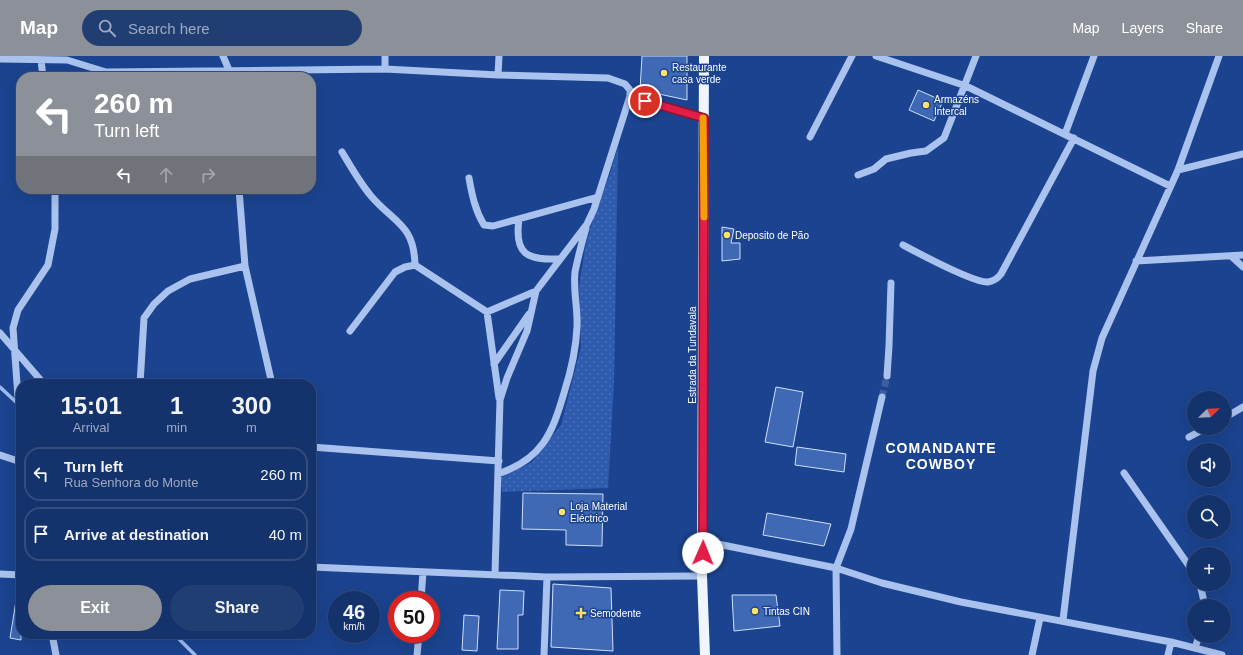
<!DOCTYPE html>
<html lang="en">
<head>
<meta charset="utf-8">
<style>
  body { margin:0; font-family:Helvetica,sans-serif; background:#213e73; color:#f1f3f6; height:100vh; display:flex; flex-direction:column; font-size:15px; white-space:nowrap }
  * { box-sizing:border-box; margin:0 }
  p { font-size:13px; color:#9daac1 }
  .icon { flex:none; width:22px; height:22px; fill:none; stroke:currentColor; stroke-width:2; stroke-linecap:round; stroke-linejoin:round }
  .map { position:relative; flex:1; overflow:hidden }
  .panel { position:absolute; left:16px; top:323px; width:300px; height:260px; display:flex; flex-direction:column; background:#14326b; border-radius:16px; box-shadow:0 4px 16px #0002,0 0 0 1px #334d7e }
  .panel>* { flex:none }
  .top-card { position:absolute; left:16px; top:16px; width:300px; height:122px; border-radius:16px; box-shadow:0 4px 16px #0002,0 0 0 1px #334d7e; background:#8c9099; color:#fff; overflow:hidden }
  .needle { width:26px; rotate:67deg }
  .tools { position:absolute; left:1187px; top:335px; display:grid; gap:8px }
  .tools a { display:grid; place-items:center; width:44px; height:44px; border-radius:50%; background:#14326b; box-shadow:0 4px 16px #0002,0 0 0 1px #334d7e; font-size:20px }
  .speed { position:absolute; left:328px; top:535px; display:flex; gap:8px; font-size:20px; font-weight:700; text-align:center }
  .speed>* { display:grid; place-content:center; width:52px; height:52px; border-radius:50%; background:#14326b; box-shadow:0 4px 16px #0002,0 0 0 1px #334d7e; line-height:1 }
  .speed small { font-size:10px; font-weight:400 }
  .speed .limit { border:6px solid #d22; background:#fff; color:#111 }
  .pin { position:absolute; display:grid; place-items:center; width:34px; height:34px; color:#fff; margin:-17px; border:2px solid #fff; border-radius:50%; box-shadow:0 1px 4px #0007 }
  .me { position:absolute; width:44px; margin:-22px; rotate:1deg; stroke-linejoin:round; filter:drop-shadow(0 0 3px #0008) }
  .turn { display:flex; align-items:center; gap:14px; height:84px; padding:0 12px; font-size:18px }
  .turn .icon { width:52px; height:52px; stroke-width:2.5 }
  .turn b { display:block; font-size:28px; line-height:34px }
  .lanes { display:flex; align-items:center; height:38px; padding:0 12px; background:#0003; justify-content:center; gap:20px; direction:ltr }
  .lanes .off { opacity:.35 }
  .eta { display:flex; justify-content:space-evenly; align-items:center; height:68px; text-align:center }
  .eta b { font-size:24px; font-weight:800; line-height:28px }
  .button { display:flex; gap:8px; margin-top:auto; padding:8px 12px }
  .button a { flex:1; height:46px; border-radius:24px; background:#8c9099; color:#fff; font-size:16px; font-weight:800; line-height:46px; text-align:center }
  .button a+a { background:#213e73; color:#f1f3f6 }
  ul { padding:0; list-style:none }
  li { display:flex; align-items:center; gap:12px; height:54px; margin:0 8px 6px; padding:0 4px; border:2px solid #334d7e; border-radius:16px }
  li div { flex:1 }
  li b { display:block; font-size:15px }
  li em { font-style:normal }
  header { display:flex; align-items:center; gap:24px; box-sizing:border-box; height:56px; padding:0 20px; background:#8c9099; color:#fff }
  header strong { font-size:19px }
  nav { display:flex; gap:22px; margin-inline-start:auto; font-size:14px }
  .search { width:280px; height:36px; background:#213e73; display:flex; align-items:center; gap:10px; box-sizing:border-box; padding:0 14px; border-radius:22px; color:#9daac1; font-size:15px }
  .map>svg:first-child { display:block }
  .grass { fill:url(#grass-dots) }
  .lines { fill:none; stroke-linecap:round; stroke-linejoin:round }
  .stream { stroke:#9cbbf0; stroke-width:3.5 }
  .building { fill:#3f69b5; stroke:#cfdffa }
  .minor-tunnel { stroke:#3d5fa0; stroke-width:7; stroke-dasharray:7 3.5; stroke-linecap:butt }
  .minor { stroke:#a9c2ee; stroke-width:7 }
  .major { stroke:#f0f5ff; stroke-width:10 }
  .route-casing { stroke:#92132f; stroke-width:10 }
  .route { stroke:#e11d48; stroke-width:7 }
  .slow { stroke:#f59e0b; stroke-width:7 }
  .poi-dot { fill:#ffe166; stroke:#1b438f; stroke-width:1.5 }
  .labels { text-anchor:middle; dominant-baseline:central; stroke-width:3; stroke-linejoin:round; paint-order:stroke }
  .poi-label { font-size:10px; fill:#fff; stroke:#1b438f; text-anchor:start }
  .street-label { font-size:10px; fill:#fff; stroke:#1b438f }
  .district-label { font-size:14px; font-weight:bold; letter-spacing:1px; fill:#fff; stroke:#1b438f }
</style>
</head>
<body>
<header>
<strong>Map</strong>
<div class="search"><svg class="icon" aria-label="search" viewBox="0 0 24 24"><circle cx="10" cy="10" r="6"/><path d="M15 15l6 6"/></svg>Search here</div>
<nav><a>Map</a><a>Layers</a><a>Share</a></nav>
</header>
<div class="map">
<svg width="1243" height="599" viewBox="0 0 1243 599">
  <defs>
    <pattern id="grass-dots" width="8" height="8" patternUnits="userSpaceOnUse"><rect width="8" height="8" fill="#2e5bad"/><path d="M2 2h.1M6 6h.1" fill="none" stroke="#4d74b9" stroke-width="1.8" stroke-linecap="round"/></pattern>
  </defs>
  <rect width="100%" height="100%" fill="#1b438f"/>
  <path class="grass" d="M618,90l-4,237 -6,105 -106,4 -1,-14 31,-16 29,-37 20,-78 -2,-61 6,-37 8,-31 17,-44z"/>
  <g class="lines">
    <path class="stream" d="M0,331l17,16
      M174,578l21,21"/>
  </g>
  <path class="building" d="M642,0h45v44l-47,-10z
    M918,34l25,11 -9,20 -25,-11z
    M722,171l12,2 -3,14h9v16l-18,2z
    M776,331l27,5 -10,55 -28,-5z
    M797,391l49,7 -2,18 -49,-7z
    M523,437l80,1 -1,52 -36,-1v-15l-44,-1z
    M767,457l64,11 -7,22 -61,-11z
    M553,528l58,4 2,63 -62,-4z
    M500,534l24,1 -1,24h-5v34h-21z
    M732,539h44l4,31 -46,5z
    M16,545l5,1v38l-11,-2z
    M464,559l15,1 -2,35 -15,-1z"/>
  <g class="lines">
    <path class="minor-tunnel" d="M882,341l5,-21"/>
    <path class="minor" d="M223,0l6,14 1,7
      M876,0l90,30 204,100
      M0,3l67,1 39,12 279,-3 113,6 110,3 17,6 5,6v6l-36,113 -7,15 -51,67 -9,40 -20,47 -7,22 -5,174
      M41,4l2,17
      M385,13v-13
      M498,19l1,-19
      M630,40l74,22
      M1065,78l29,-78
      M810,81l42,-81
      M342,96c9,15 18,31 29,44 23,27 43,28 44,69
      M1178,114l65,-16
      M858,119l16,-6 12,-10 25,-6 15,-2 18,-13 32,-82
      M469,122c3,17 6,32 15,47l9,1 105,-29
      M239,133l6,77 27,118
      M519,163c-5,36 8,41 41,40
      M903,189c15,8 71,38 85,37 6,-1 10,-4 13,-8l73,-136
      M1231,200l12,11
      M1136,205l107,-6
      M487,256l49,-21
      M350,275l45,-59 10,-5 10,-2 72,47 12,86
      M0,277l44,51
      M494,308l35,-50
      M887,320l2,-30 2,-63
      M140,328l4,-66 10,-14 14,-13 22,-12 55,-13
      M1224,362l19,-11
      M1189,381l17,-9
      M21,383l-8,-111 5,-18 30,-45 7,-36v-40
      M311,391l188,14
      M0,399l21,7
      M1124,417l70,100
      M498,418c44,-15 54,-40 66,-81 7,-22 12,-42 13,-66 1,-18 -4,-36 -2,-55 3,-15 7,-30 11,-44
      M703,485l133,27 46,15 79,19 210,40 51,13
      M311,511l236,10 155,-1
      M0,518l21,1
      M1200,528l5,22
      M421,544l2,-28
      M1063,564l30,-249 9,-33 76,-168 41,-114
      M52,578l4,21
      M1195,592l4,-12
      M417,599l2,-21
      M544,599l3,-78
      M837,599l-1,-87 15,-39 31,-132
      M1032,599l8,-37
      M1168,599l3,-13"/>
    <path class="major" d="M704,0l-2,520 3,79"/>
  </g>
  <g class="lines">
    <defs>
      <path id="route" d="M645,45l59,17 -1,435"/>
    </defs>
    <use href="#route" class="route-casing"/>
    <use href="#route" class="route"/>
    <path class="slow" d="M703,62l1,99"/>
  </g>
  <g class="poi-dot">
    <circle cx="664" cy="17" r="4"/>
    <circle cx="926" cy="49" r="4"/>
    <circle cx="727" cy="179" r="4"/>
    <circle cx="562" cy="456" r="4"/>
    <circle cx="755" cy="555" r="4"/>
    <path d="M579 551h4v4h4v4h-4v4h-4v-4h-4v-4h4z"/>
  </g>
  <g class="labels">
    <g class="poi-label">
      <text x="672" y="11">Restaurante<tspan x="672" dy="12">casa verde</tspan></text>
      <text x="934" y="43">Armazéns<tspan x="934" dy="12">Intercal</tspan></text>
      <text x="735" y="179">Deposito de Pão</text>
      <text x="570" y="450">Loja Material<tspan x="570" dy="12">Eléctrico</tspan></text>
      <text x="763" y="555">Tintas CIN</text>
      <text x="590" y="557">Semodente</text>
    </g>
    <g class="street-label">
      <text transform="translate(692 299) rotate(-90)">Estrada da Tundavala</text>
    </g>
    <g class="district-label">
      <text x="941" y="392">COMANDANTE<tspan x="941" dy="16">COWBOY</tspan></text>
    </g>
  </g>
</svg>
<div class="tools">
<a><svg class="needle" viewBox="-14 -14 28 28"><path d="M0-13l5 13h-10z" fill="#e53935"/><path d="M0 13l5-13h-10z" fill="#9daac1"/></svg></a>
<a><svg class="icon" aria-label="sound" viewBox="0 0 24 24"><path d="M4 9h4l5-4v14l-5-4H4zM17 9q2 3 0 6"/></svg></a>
<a><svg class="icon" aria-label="search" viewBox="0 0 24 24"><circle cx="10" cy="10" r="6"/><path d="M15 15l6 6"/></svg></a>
<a>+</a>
<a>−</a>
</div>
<div class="speed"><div>46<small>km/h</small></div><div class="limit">50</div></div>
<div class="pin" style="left:645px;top:45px;background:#d93025"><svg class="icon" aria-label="arrive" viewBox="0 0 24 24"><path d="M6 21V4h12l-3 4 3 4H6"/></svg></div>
<svg class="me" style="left:703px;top:497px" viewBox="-20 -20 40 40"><circle r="19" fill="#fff"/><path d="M0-13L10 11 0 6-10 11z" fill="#e11d48"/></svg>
<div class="top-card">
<div class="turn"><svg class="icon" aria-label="left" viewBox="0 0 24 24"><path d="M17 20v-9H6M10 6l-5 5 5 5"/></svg><div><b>260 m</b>Turn left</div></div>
<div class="lanes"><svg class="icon" aria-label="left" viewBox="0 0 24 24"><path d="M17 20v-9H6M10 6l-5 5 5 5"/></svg><svg class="icon off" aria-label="ahead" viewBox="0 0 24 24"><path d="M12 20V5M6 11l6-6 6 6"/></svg><svg class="icon off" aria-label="right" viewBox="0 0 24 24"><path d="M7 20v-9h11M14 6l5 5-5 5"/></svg></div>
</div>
<section class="panel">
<div class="eta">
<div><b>15:01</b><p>Arrival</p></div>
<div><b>1</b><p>min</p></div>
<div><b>300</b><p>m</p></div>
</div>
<ul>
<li><svg class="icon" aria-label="left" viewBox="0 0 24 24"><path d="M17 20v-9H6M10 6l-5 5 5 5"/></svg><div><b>Turn left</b><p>Rua Senhora do Monte</p></div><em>260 m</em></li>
<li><svg class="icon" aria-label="arrive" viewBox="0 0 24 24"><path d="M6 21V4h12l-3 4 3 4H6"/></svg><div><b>Arrive at destination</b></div><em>40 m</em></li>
</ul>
<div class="button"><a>Exit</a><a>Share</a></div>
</section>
</div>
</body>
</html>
